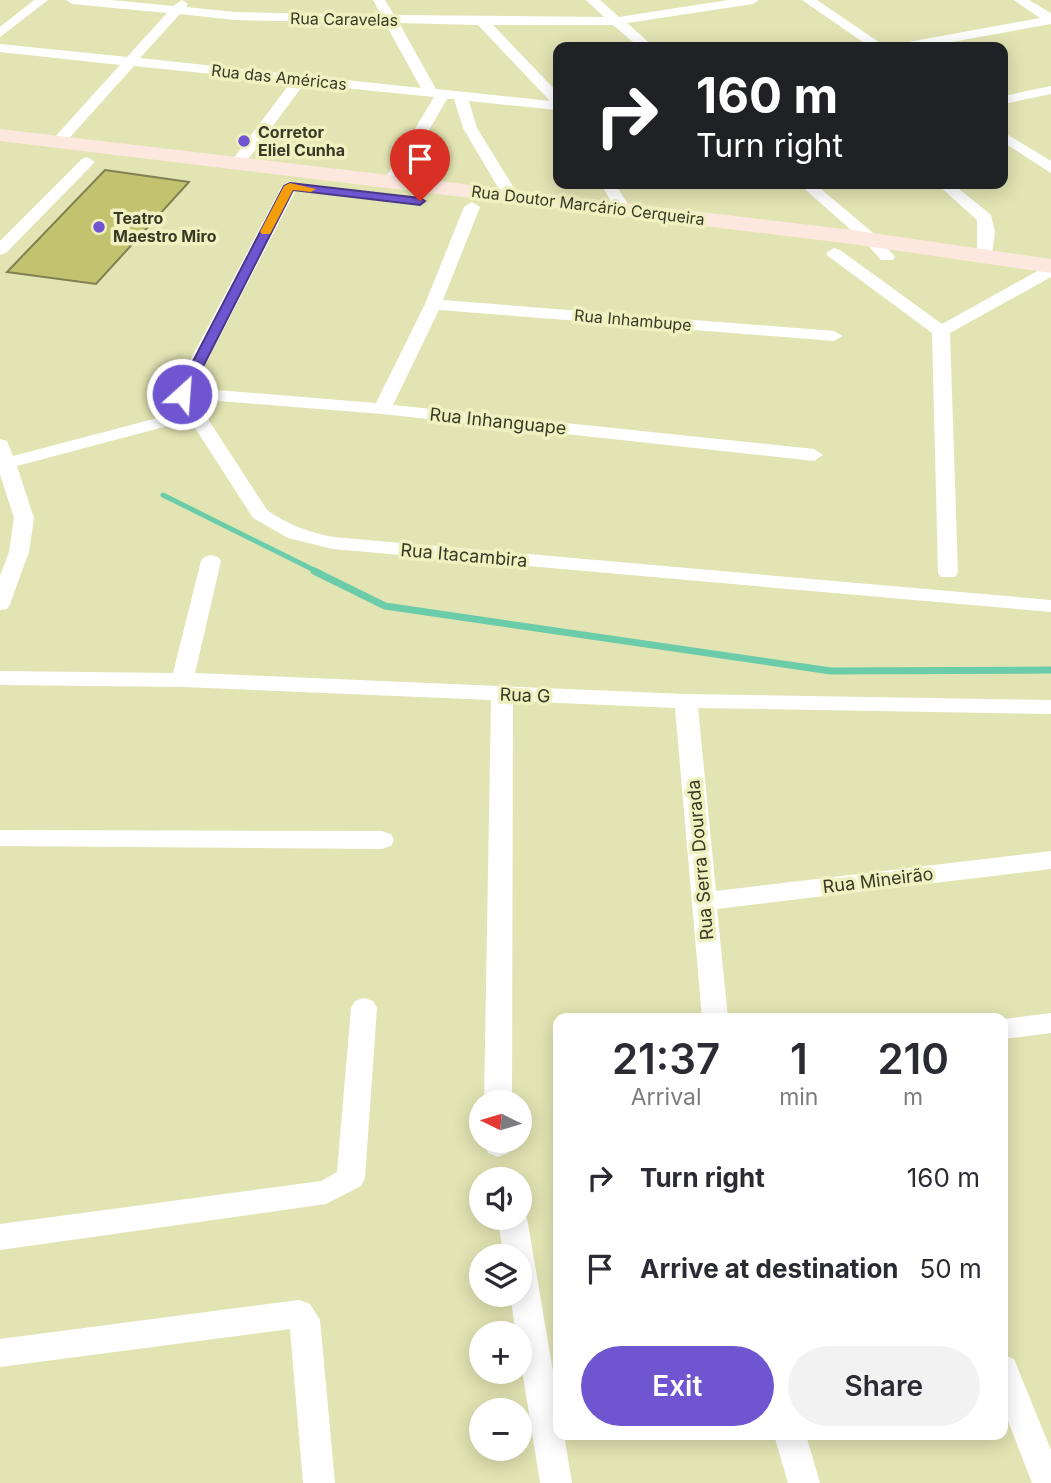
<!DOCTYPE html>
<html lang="en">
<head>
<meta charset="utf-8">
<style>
  body { margin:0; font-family:Inter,sans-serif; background:#f2f2f3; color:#2b2b33; height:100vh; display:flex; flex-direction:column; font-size:26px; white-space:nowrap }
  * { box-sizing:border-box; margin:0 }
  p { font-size:23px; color:#7c7c81 }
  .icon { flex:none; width:38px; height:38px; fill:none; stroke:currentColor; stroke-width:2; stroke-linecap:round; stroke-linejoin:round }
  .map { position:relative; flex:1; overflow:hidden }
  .drawer { position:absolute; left:553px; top:1013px; width:455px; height:427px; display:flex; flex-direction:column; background:#fff; border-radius:14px; box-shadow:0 4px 18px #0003 }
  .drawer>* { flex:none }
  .banner { position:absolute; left:553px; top:42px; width:455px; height:147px; border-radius:14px; box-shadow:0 4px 18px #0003; background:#202124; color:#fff; overflow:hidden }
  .needle { width:46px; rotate:275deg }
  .controls { position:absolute; left:469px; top:1090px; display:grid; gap:14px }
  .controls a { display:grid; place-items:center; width:63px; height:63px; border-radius:50%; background:#fff; box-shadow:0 4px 18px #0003; font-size:35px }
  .pin { position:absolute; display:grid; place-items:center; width:60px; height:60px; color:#fff; margin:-72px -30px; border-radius:50% 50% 50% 0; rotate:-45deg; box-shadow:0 0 7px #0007 }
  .pin .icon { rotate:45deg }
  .me { position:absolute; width:77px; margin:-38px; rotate:26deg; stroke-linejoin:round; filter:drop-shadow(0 0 5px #0008) }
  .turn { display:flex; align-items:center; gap:24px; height:147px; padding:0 28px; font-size:32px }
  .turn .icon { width:91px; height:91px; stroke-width:2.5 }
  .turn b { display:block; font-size:49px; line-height:60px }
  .eta { display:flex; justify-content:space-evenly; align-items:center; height:119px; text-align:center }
  .eta b { font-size:42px; font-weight:600; line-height:49px }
  .primary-button { display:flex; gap:14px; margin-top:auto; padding:14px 28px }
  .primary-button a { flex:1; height:80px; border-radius:42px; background:#6f56d0; color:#fff; font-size:28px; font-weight:600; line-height:80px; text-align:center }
  .primary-button a+a { background:#f2f2f3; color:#2b2b33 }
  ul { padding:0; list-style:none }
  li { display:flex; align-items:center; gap:21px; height:91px; padding:0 28px }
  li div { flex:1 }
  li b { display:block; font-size:26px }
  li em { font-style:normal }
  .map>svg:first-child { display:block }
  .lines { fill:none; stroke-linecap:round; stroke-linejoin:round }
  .stream-far1 { stroke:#6bccaa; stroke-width:5 }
  .stream { stroke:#6bccaa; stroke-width:7 }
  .building { fill:#c2c26f; stroke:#808053; stroke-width:2 }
  .street { fill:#fff; fill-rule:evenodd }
  .secondary { fill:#fce8de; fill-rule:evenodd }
  .route { fill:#6f56d0; stroke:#483887; stroke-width:2 }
  .slow { fill:#f59e0b }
  .poi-dot { fill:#6f56d0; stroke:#f0f1c0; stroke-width:2.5 }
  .labels { text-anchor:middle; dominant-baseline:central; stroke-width:7; stroke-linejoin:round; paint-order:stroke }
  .far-street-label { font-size:16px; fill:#393926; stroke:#f0f1c0 }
  .far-poi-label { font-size:16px; font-weight:bold; fill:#393926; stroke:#f0f1c0; text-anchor:start }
  .street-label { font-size:18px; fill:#393926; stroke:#f0f1c0 }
</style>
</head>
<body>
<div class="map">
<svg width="1051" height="1483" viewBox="0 0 1051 1483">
  <rect width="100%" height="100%" fill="#e3e4b3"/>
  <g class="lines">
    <path class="stream-far1" d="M163,495l155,77"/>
    <path class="stream" d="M314,571l71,35 446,65 220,-1"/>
  </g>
  <path class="building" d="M105,170l84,12 -93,102 -89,-12z"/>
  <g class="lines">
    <path class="street" d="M34,0h14l-48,37v-10z
      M66,0h45l62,6 9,-6 6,4 -2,3 49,5 146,3 -8,-15h12l9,15 210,2 -18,-17h14l19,17 109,-17h31l-6,4 -126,19 27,24h-15l-26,-22h-120l65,68v17l-89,-9 8,27 42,68 -8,5 -8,-5 -40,-68 -9,-29h-7l-48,83 -8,5 -8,-5 51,-85 -130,-13 -61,82 -5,2 -8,-5 61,-81 -157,-16 -71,79h-10l-2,-3 2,-3 67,-74 -120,-13v-8l127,13 40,-44 -95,-9zM180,14l55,6 150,3 36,65 -281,-30zM399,23l79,2 72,76 -114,-12z
      M802,0h15l69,47h-16z
      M1014,0h15l22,13v11l-127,23h-28l7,-4 137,-25z
      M1051,86v8l-48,10v-8z
      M1003,132l48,29v12l-48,-31z
      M87,157l8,5 -3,3 -86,88 -6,2v-14l82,-82z
      M290,181l8,5 -105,202 183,15 49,-99 39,-97 8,-5 8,5 -37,93 391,31 9,5 -9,5 -395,-31 -46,95 421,44 9,6 -9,6 -432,-47 -187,-15 72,111c21,15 41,22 66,27l718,63v12l-718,-63 -45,-11 -35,-20 -63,-98 -173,46 17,52 -5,34 -19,52 -3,5 -7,1v-34l9,-24 5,-34 -14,-44v-35l7,2 6,15 171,-45 -11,-18 109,-207z
      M601,184h14l16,25 -2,3h-12z
      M799,184h16l64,54 16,19 -2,3h-12l-14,-16z
      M937,184h16l38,31 4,17 -4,29 -6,2 -8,-5v-38z
      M834,248l6,2 102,74 99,-55 10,-1v9l-101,56 8,240 -3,4h-14l-3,-4 -6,-240 -104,-77 -2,-3z
      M211,555l7,2 3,4 -26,112 491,21 365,6v14l-353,-6 18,183 335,-40v18l-334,40 11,109h-26l-27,-310 -162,-7 -1,401h-28l7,-402 -309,-13 -182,-2v-14l173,2 28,-112 3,-4z
      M0,830l382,1 9,3 3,6 -3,6 -9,3 -382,-3z
      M364,998l9,3 4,7 -12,170 -4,8 -35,18 -326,46v-26l321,-43 16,-9 14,-164 4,-7z
      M1051,1013v20l-48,6v-20z
      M484,1141h28l-4,12 -10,4 -10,-4z
      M520,1208l7,10 31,183v34h6l8,48h-32l-20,-126v-23h-4l-6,-39h10v-39h-16l-7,-38h23z
      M299,1300l11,4 10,16 15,163h-32l-13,-154 -290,38v-28z
      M1003,1355l11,4 37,91v33h-19l-29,-75z
      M774,1435h32l14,48h-32z"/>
    <path class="secondary" d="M0,129l852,101 199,29v14l-199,-29 -852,-103z"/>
  </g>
  <path class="route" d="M290,183l130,15 5,3 -5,4 -127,-15 -104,204 -7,4 -4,-1 -2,-3 108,-208z"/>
  <path class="slow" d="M290,183l26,6 -5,3 -18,-2 -23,44h-8l-2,-2 24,-46z"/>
  <g class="poi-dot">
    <circle cx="244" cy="141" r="7"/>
    <circle cx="99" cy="227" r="7"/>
  </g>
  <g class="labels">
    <g class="far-street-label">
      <text transform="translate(344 19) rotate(1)">Rua Caravelas</text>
      <text transform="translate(279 77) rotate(6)">Rua das Américas</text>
      <text transform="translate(588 205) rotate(7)">Rua Doutor Marcário Cerqueira</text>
      <text transform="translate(633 320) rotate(5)">Rua Inhambupe</text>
    </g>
    <g class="far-poi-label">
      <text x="258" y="132">Corretor<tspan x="258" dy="18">Eliel Cunha</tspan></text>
      <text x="113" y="218">Teatro<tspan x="113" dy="18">Maestro Miro</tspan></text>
    </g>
    <g class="street-label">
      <text transform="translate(498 421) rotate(6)">Rua Inhanguape</text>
      <text transform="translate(464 555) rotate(5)">Rua Itacambira</text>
      <text transform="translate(525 695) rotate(2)">Rua G</text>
      <text transform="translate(700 860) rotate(-95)">Rua Serra Dourada</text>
      <text transform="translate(878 880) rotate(-7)">Rua Mineirão</text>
    </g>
  </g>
</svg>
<div class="controls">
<a><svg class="needle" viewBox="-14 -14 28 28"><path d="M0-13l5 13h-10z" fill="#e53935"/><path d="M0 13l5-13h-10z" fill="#7c7c81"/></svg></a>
<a><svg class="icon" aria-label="sound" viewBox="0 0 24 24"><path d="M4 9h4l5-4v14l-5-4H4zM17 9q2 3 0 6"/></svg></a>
<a><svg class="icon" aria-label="layers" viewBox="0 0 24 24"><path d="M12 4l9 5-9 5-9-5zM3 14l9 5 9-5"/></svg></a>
<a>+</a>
<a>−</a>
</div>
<div class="pin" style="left:420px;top:201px;background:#d93025"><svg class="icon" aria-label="arrive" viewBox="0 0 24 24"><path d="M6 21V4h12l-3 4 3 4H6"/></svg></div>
<svg class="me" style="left:182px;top:394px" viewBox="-20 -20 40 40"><circle r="17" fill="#6f56d0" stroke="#fff" stroke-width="3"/><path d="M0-11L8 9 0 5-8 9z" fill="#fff"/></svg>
<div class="banner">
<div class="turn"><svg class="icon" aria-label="right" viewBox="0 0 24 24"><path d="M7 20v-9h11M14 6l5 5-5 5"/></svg><div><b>160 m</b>Turn right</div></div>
</div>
<section class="drawer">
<div class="eta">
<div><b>21:37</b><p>Arrival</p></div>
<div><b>1</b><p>min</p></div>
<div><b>210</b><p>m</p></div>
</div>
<ul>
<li><svg class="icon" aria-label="right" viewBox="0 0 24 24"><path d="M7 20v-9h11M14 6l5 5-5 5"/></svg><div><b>Turn right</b></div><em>160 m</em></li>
<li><svg class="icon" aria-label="arrive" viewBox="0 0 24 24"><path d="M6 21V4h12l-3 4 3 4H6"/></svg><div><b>Arrive at destination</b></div><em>50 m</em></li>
</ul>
<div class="primary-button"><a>Exit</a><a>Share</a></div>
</section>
</div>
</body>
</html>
